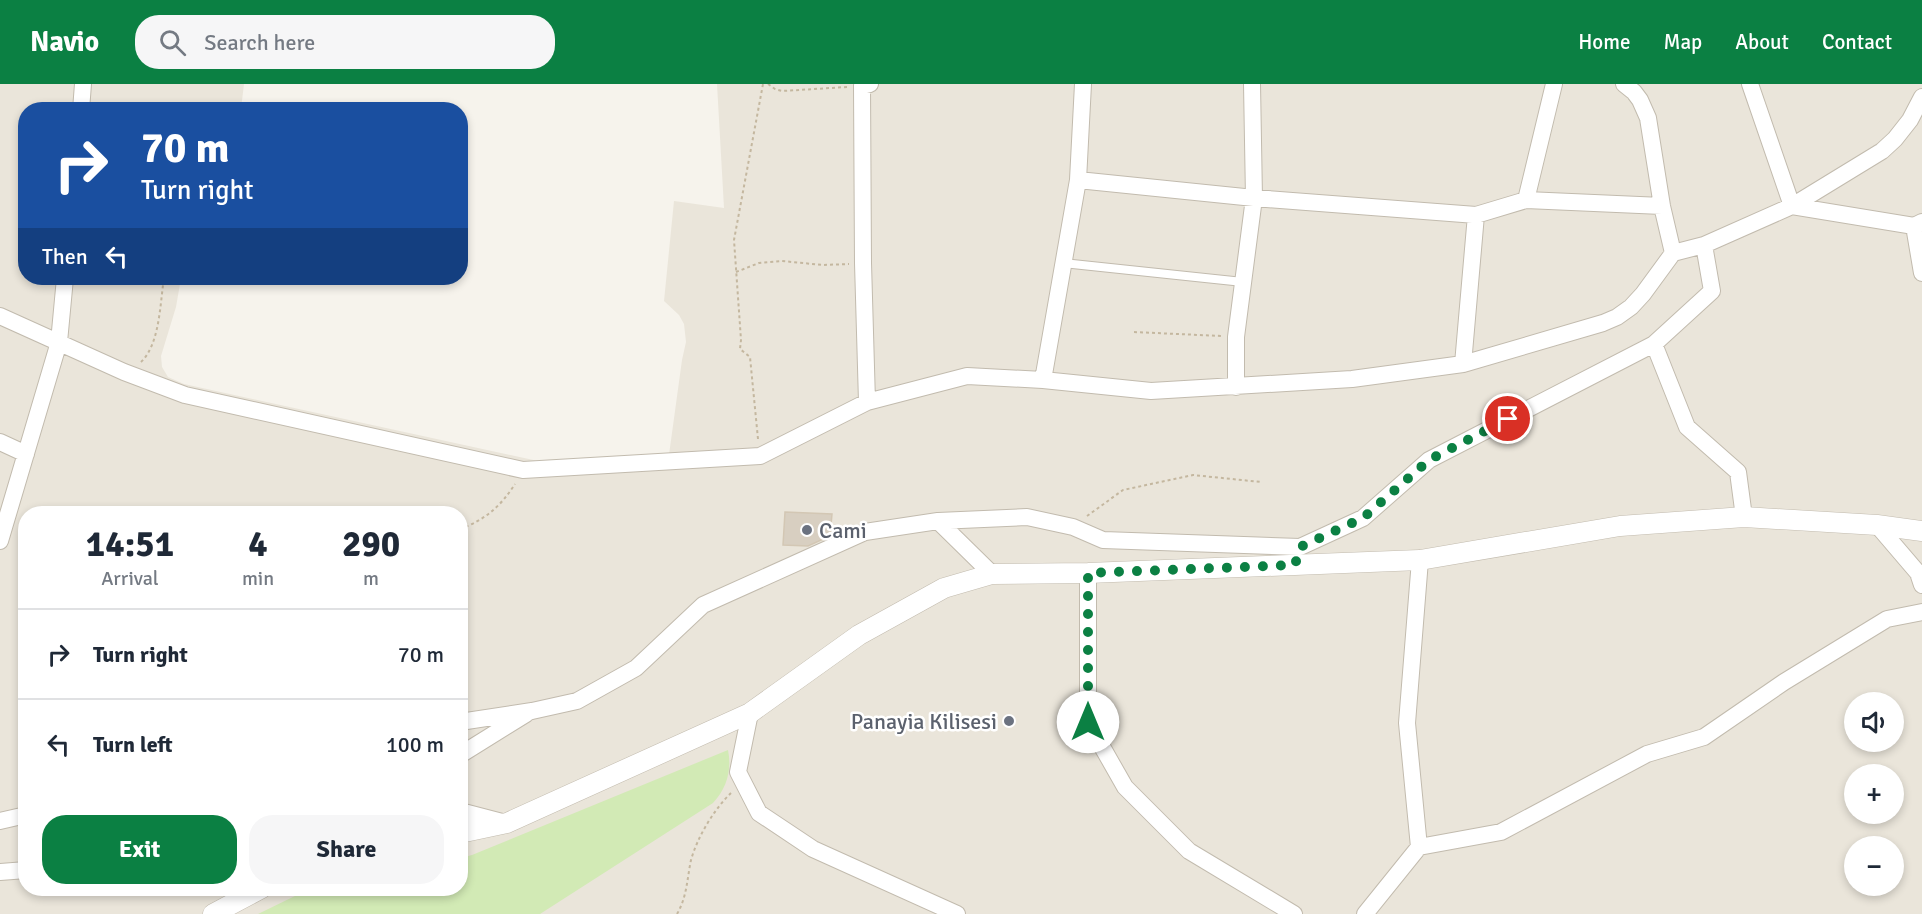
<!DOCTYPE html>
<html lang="en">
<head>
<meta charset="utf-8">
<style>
  body { margin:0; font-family:Signika,sans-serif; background:#f6f6f7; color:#1f2937; height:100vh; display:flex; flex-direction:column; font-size:22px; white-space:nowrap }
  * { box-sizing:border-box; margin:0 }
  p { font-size:20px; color:#747a83 }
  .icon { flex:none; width:33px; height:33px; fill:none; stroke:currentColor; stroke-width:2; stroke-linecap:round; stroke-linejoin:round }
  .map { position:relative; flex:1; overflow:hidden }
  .details { position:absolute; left:18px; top:422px; width:450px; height:390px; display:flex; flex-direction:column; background:#fff; border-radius:24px; box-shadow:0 3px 9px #0003 }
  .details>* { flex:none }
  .guide { position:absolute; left:18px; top:18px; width:450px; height:183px; border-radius:24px; box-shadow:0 3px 9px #0003; background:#1a4fa0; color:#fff; overflow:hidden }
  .controls { position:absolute; left:1844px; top:608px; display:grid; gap:12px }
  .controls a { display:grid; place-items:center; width:60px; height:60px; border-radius:50%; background:#fff; box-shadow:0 3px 9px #0003; font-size:30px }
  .pin { position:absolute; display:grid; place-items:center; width:51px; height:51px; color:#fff; margin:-26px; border:3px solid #fff; border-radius:50%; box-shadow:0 2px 6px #0007 }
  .me { position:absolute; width:66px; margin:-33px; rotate:0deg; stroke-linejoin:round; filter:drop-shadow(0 0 4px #0008) }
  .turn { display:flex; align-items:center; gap:21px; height:126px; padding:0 24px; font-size:27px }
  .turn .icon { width:78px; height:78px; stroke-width:2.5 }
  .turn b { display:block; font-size:42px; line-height:51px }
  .then { display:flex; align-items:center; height:57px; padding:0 24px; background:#0003; gap:12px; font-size:22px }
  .eta { display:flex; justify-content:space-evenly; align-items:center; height:102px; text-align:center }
  .eta b { font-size:36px; font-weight:800; line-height:42px }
  .button { display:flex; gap:12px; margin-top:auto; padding:12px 24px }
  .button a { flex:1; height:69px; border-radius:24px; background:#0b8043; color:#fff; font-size:24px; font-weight:800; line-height:69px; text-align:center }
  .button a+a { background:#f6f6f7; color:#1f2937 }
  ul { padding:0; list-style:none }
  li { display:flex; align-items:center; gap:18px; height:90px; padding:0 24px; border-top:2px solid #e0e1e3 }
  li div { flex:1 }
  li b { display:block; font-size:22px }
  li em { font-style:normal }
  header { display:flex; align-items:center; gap:36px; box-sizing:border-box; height:84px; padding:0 30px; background:#0b8043; color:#fff }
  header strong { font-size:28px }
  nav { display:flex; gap:33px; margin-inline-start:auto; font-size:21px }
  .search { width:420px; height:54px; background:#f6f6f7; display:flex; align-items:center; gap:15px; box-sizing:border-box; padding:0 21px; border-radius:24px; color:#747a83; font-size:22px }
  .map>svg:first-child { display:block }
  .residential { fill:#eae5da; fill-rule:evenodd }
  .green { fill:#d2eab5 }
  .building { fill:#d8cfc1; stroke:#d3c7b4; stroke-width:1.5 }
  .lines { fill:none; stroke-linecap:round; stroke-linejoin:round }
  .service-casing { stroke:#c2bbae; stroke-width:10 }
  .minor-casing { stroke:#c2bbae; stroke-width:18 }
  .tertiary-casing { stroke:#c2bbae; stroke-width:21 }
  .path { stroke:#c4b79f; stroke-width:2; stroke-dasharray:3 3; stroke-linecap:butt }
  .service { stroke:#fff; stroke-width:8 }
  .minor { stroke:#fff; stroke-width:16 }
  .tertiary { stroke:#fff; stroke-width:20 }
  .route { stroke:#0b8043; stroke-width:10; stroke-dasharray:0 18 }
  .worship-dot { fill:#6b7280; stroke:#fff; stroke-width:2 }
  .labels { text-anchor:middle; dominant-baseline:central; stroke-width:5; stroke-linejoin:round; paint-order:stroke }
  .worship-label { font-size:22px; fill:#5b616d; stroke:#fff; text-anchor:start }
</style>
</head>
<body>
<header>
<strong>Navio</strong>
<div class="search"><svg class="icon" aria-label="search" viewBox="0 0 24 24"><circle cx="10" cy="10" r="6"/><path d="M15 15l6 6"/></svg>Search here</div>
<nav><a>Home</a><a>Map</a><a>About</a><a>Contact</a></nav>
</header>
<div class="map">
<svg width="1922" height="830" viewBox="0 0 1922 830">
  <rect width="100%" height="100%" fill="#f6f3ec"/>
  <path class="residential" d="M0,0h244l-3,25 -215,1v168h155l-5,29 -15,49 1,11 6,10 16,7 354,77 130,1 14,-102 4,-18 -2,-18 -5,-9 -15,-14 10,-100 50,7 -7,-124h1205v830h-1922zM26,429h434v375h-434zM1854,618h39v39h-39zM1854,690h39v39h-39zM1854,762h39v39h-39z"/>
  <path class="green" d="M728,666c4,20 -1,38 -15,53l-173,111h-282l39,-19 32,-7h131l1,-30 11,-3z"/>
  <path class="building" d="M785,428l47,2 -2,22 -22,10 -25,-1z"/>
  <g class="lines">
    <defs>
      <path id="service" d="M1063,179l180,19"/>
      <path id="minor" d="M1624,0l10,8 6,8 8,18 14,88 11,47
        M1750,0l42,122 90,-55 13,-12 15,-19 12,-23
        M81,26l2,-26
        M1078,96l176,18 222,17 50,-15 136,6
        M1526,116l28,-116
        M1922,138l-8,4 8,47
        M0,232l124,56 61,23 338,75 237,-14 107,-54 100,-26 76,4 108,11 201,-12 111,-15 140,-41 14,-6 14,-10 12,-13 30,-41 31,-8 88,-39 122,20
        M1654,260l33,83 51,45 6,45
        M1463,280l13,-149
        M1043,296l35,-200 5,-96
        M1236,303v-50l18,-139 -2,-114
        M867,318l-4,-139 -1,-177 8,-2
        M0,358l26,12
        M938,437l89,-4 46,10 30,13 197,7 63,-29 66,-58 225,-116 58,-53 -8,-46
        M1877,441l41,48 4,12
        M0,457l59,-199 6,-64
        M1088,489v149l37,65 64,64 105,63
        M750,629l-12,59 21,41 54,36 144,65
        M460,638l72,-11 45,-10 59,-33 67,-63 162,-73 73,-11 54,53
        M460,671l66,-41
        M460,727l46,12
        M0,737l26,-6
        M1419,763l-12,-124 13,-163
        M0,788l26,-2
        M1365,830l54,-67 82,-15 146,-78 57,-17 80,-55 103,-63 35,-7"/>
      <path id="tertiary" d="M460,749l47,-10 243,-110 109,-78 85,-47 48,-14 96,-1 332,-13 200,-34 124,-9 133,8 45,6
        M213,830l49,-26"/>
    </defs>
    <use href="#service" class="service-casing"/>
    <use href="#minor" class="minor-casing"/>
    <use href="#tertiary" class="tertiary-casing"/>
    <path class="path" d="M768,0l7,5 7,2 65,-4
      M736,188l23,-9 23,-2 41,4 26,-1
      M1134,248l87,4
      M141,278c19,-18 19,-59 23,-84
      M758,355l-8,-82 -10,-8 1,-9 -7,-100 29,-156
      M1087,432l36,-26 70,-15 68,7
      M460,445c25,-9 41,-23 55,-45
      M677,830c10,-17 10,-35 14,-54 6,-22 23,-51 40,-67"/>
    <use href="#service" class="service"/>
    <use href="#minor" class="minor"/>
    <use href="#tertiary" class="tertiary"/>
  </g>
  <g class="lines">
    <path class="route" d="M1088,638v-149l207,-8 5,-18 63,-29 66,-58 79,-41"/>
  </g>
  <g class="worship-dot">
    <circle cx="807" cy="446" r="6"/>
    <circle cx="1009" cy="637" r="6"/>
  </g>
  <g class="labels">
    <g class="worship-label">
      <text x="819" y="446">Cami</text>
      <text x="997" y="637" text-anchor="end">Panayia Kilisesi</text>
    </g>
  </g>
</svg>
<div class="controls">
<a><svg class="icon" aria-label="sound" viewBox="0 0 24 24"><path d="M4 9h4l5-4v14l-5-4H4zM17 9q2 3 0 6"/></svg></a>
<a>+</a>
<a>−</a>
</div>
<div class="pin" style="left:1508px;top:335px;background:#d93025"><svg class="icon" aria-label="arrive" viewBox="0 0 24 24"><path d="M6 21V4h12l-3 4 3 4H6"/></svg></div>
<svg class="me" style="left:1088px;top:638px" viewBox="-20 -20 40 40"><circle r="19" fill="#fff"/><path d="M0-13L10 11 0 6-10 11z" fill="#0b8043"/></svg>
<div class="guide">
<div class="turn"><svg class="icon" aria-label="right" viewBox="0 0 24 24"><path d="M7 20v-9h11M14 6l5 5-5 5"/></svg><div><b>70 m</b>Turn right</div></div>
<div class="then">Then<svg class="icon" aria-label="left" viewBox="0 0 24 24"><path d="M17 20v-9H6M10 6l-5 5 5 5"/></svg></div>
</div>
<section class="details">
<div class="eta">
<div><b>14:51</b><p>Arrival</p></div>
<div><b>4</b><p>min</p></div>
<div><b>290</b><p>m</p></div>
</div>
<ul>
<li><svg class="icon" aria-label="right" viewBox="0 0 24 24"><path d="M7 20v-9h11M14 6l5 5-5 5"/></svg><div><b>Turn right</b></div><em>70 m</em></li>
<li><svg class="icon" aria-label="left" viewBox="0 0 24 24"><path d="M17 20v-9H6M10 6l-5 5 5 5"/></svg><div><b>Turn left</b></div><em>100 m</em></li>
</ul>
<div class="button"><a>Exit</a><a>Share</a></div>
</section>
</div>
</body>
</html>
